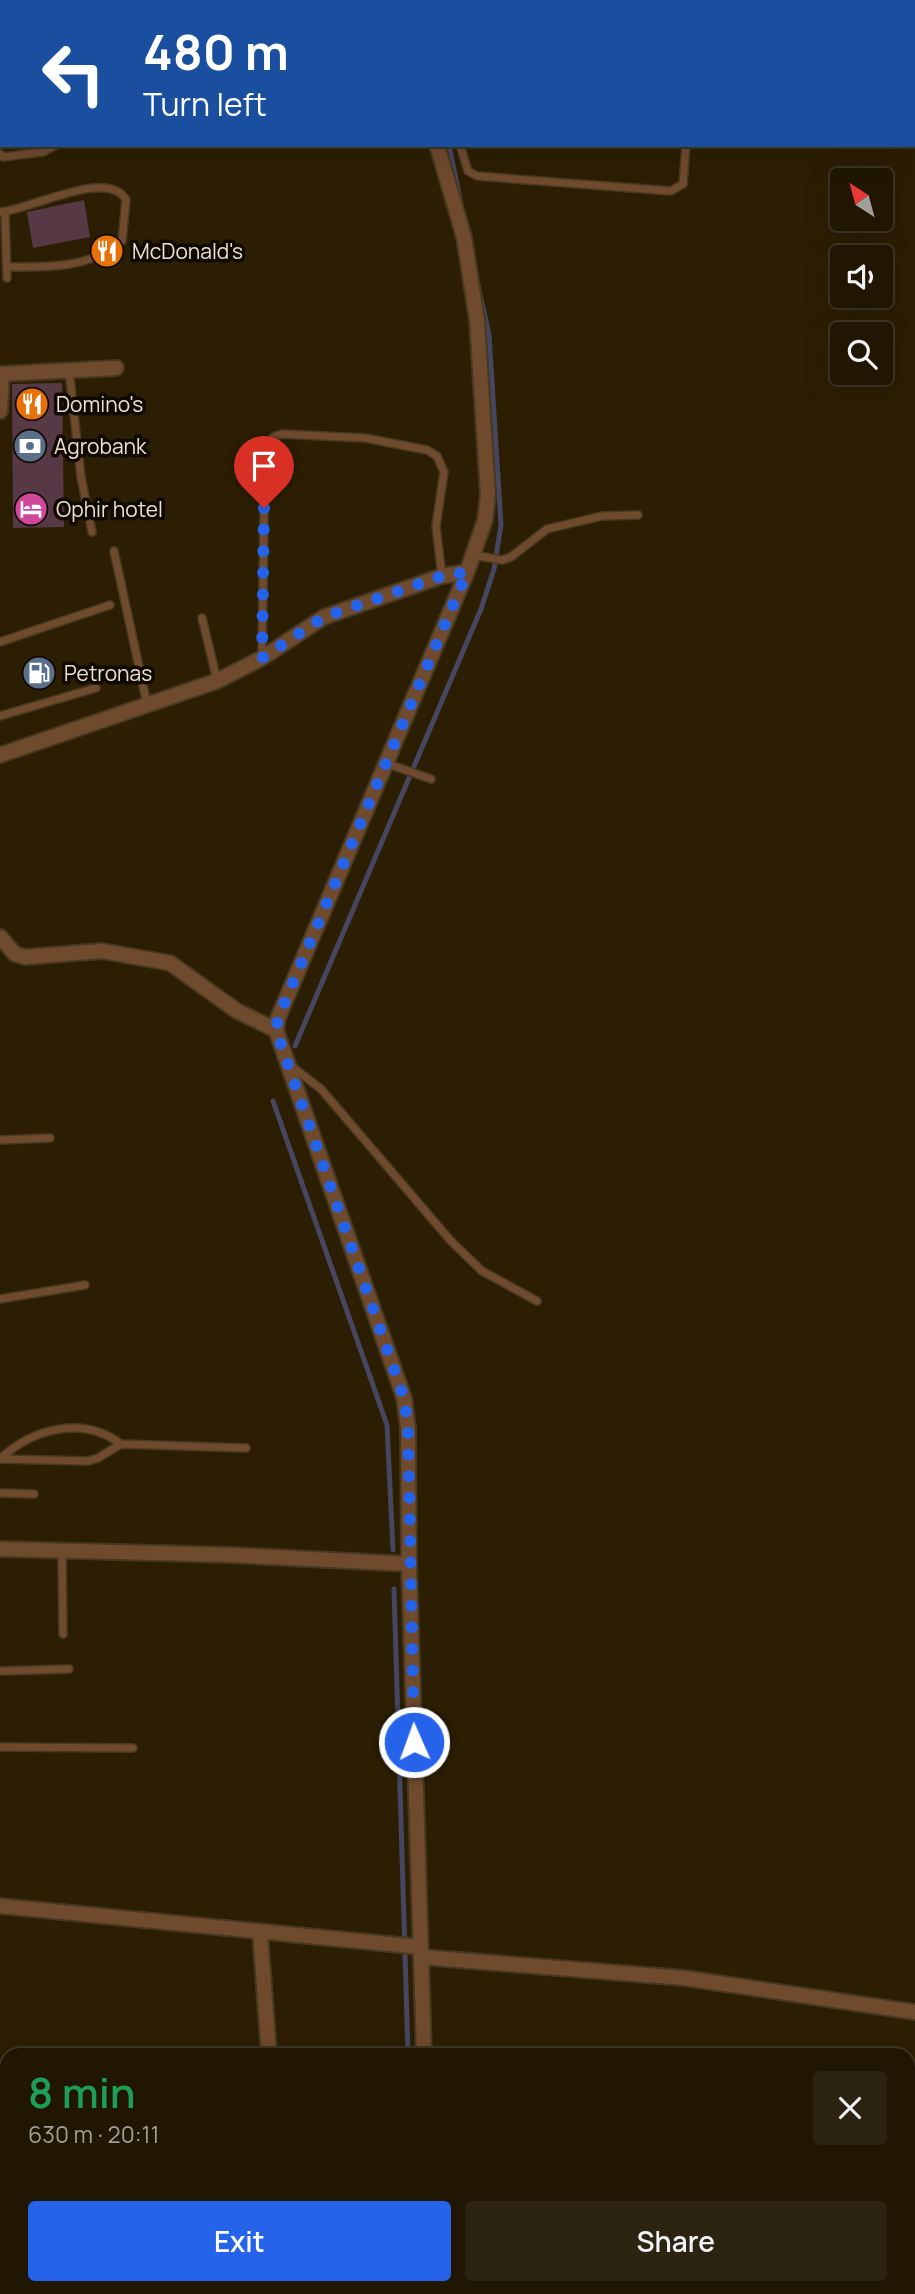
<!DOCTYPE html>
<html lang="en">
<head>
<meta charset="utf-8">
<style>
  body { margin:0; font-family:Manrope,sans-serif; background:#2d2311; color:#f1f3f6; height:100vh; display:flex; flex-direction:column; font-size:26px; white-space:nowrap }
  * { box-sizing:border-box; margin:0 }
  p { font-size:23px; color:#a29f99 }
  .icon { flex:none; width:38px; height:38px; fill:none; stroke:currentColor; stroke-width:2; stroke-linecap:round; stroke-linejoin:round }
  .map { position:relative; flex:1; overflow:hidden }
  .drawer { position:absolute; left:0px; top:2048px; width:915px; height:247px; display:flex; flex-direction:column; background:#201602; border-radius:21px 21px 0 0; box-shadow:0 7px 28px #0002,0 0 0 2px #3d3524 }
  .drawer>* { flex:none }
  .hud { position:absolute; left:0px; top:0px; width:915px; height:147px; box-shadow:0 7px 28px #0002,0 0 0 2px #3d3524; background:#1a4fa0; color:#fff; overflow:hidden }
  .needle { width:46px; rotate:324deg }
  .buttons { position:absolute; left:830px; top:168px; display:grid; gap:14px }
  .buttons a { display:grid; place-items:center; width:63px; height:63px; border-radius:7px; background:#201602; box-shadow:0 7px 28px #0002,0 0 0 2px #3d3524; font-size:35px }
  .pin { position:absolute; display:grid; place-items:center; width:60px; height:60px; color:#fff; margin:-72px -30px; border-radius:50% 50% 50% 0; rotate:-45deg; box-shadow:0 0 7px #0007 }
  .pin .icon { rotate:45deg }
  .me { position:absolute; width:77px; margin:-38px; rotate:358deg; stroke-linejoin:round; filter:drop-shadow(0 0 5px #0008) }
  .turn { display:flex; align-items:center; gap:24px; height:147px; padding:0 28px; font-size:32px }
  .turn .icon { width:91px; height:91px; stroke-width:2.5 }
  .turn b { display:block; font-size:49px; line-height:60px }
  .round { display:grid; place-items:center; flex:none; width:74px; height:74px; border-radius:7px; background:#2d2311 }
  .headline { display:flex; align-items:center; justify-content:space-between; height:119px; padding:0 28px }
  h1 { font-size:42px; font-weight:600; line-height:52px; color:#1e9e55 }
  .action { display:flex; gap:14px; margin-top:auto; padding:14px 28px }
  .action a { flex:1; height:80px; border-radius:7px; background:#2563eb; color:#fff; font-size:28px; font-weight:600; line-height:80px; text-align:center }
  .action a+a { background:#2d2311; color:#f1f3f6 }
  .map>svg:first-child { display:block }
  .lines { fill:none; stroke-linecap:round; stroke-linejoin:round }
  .stream { stroke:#464660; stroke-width:5 }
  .building { fill:#573946 }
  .lane-casing { stroke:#463920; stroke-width:10 }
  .street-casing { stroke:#463920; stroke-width:18 }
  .lane { stroke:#6f4a2d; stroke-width:7 }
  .street { stroke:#6f4a2d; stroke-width:14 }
  .route { stroke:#2563eb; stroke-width:12; stroke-dasharray:0 21.6 }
  .labels { text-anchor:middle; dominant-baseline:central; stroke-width:7; stroke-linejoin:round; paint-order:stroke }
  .poi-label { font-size:21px; fill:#eae1d1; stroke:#0f0902; text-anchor:start }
</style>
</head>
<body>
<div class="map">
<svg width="915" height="2294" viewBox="0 0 915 2294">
  <rect width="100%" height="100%" fill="#2b1e03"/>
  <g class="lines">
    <path class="stream" d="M468,2v-2
      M449,145l12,59
      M295,1046l186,-437 13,-40 7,-44 -12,-190 -11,-50
      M273,1101l114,324 6,125
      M394,1589l14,465
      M404,2294l1,-7"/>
  </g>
  <path class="building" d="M84,200l6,37 -57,11 -6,-36z
    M62,383l2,144 -51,1 -1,-144z"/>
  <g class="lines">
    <defs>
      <path id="lane" d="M28,0l1,2
        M694,2v-2
        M0,64l2,-1
        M460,145l8,26 9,5 194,15 12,-7 3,-39
        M0,154l3,3 40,-5 13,-7
        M0,212c28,-1 108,-45 126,-12l-4,41c-34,28 -73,26 -115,26
        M5,212l2,66
        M69,370l12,107 11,55
        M114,551l33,153
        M473,555l29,5 9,-3 36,-28 55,-13 36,-1
        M202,618l15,62
        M0,642l110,-37
        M262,657l3,-210 8,-10 9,-3 83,4 62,12 10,6 7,16 -8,54 6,50
        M0,716l96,-28
        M385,766l6,-1 40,14
        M290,1065l31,24 129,151 32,31 55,30
        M0,1140l50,-2
        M0,1299l85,-14
        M0,1459l88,2 10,-3 23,-14 125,4
        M0,1459c32,-30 82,-44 121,-15
        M0,1493l34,1
        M62,1551l1,83
        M0,1671l69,-2
        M0,1747l133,1"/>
      <path id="street" d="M912,0l3,1
        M65,2l9,-2
        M145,2v-2
        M448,2v-2
        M0,14h2
        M0,374l116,-6
        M0,411l2,-37
        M0,755l217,-74 45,-23 62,-41 118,-41 25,-4
        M0,937l15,17 10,3 77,-6 68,12 67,48 39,19
        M0,1549l232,6 177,9
        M0,1906l420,41
        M260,1932l9,122
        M421,1957l263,21 231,34
        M424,2054l-15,-490 -1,-136 -4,-30 -128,-368 2,-12 189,-446 18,-52 3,-25 -11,-175 -13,-83 -27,-92
        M170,2287v7
        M414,2294l1,-7"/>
    </defs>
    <use href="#lane" class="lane-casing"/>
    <use href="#street" class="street-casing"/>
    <use href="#lane" class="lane"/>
    <use href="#street" class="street"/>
  </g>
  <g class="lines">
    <path class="route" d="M264,508l-2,150 62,-41 118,-41 25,-4 -189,446 -2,12 128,368 4,30 6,314"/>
  </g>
  <defs>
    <symbol id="restaurant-disc" viewBox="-11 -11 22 22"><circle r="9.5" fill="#e8710a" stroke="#0f0902"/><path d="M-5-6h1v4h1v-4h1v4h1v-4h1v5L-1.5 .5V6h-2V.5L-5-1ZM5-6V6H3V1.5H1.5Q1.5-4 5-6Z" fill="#fff"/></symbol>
    <symbol id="bank-disc" viewBox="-11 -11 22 22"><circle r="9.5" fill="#5c6f8a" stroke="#0f0902"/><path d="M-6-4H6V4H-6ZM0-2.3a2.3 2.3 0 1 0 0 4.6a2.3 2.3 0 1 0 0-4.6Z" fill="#fff"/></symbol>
    <symbol id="hotel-disc" viewBox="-11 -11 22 22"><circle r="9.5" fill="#d1479c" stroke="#0f0902"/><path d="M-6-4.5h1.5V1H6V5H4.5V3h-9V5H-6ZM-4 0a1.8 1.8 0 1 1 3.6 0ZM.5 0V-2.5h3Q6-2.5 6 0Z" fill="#fff"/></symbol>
    <symbol id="fuel-disc" viewBox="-11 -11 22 22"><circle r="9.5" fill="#5c6f8a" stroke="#0f0902"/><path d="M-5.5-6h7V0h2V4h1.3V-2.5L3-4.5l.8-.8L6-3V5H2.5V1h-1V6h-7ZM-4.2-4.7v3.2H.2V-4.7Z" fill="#fff"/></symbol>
  </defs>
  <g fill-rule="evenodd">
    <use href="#restaurant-disc" x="88" y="232" width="38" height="38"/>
    <use href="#restaurant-disc" x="13" y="385" width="38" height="38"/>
    <use href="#bank-disc" x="11" y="427" width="38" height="38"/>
    <use href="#hotel-disc" x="12" y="490" width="38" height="38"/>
    <use href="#fuel-disc" x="20" y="654" width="38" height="38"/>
  </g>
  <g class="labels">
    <g class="poi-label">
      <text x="132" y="251">McDonald's</text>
      <text x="56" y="404">Domino's</text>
      <text x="54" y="446">Agrobank</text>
      <text x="56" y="509">Ophir hotel</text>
      <text x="64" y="673">Petronas</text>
    </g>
  </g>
</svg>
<div class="buttons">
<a><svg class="needle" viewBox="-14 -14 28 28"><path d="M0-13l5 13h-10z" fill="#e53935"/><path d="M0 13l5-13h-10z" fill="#a29f99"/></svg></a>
<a><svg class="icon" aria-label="sound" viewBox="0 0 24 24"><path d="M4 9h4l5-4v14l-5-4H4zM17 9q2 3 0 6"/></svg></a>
<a><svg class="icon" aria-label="search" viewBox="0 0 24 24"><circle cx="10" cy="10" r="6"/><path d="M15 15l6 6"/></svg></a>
</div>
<div class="pin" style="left:264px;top:508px;background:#d93025"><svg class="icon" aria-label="arrive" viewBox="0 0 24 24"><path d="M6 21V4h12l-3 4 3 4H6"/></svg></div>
<svg class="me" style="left:414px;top:1742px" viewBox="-20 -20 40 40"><circle r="17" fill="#2563eb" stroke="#fff" stroke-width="3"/><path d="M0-11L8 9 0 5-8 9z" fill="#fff"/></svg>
<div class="hud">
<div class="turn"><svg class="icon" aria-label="left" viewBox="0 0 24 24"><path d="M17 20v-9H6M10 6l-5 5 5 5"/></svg><div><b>480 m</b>Turn left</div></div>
</div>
<section class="drawer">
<div class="headline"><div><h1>8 min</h1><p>630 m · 20:11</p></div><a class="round"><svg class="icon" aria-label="close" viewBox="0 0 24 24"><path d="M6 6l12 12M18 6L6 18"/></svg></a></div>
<div class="action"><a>Exit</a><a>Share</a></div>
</section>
</div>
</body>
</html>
